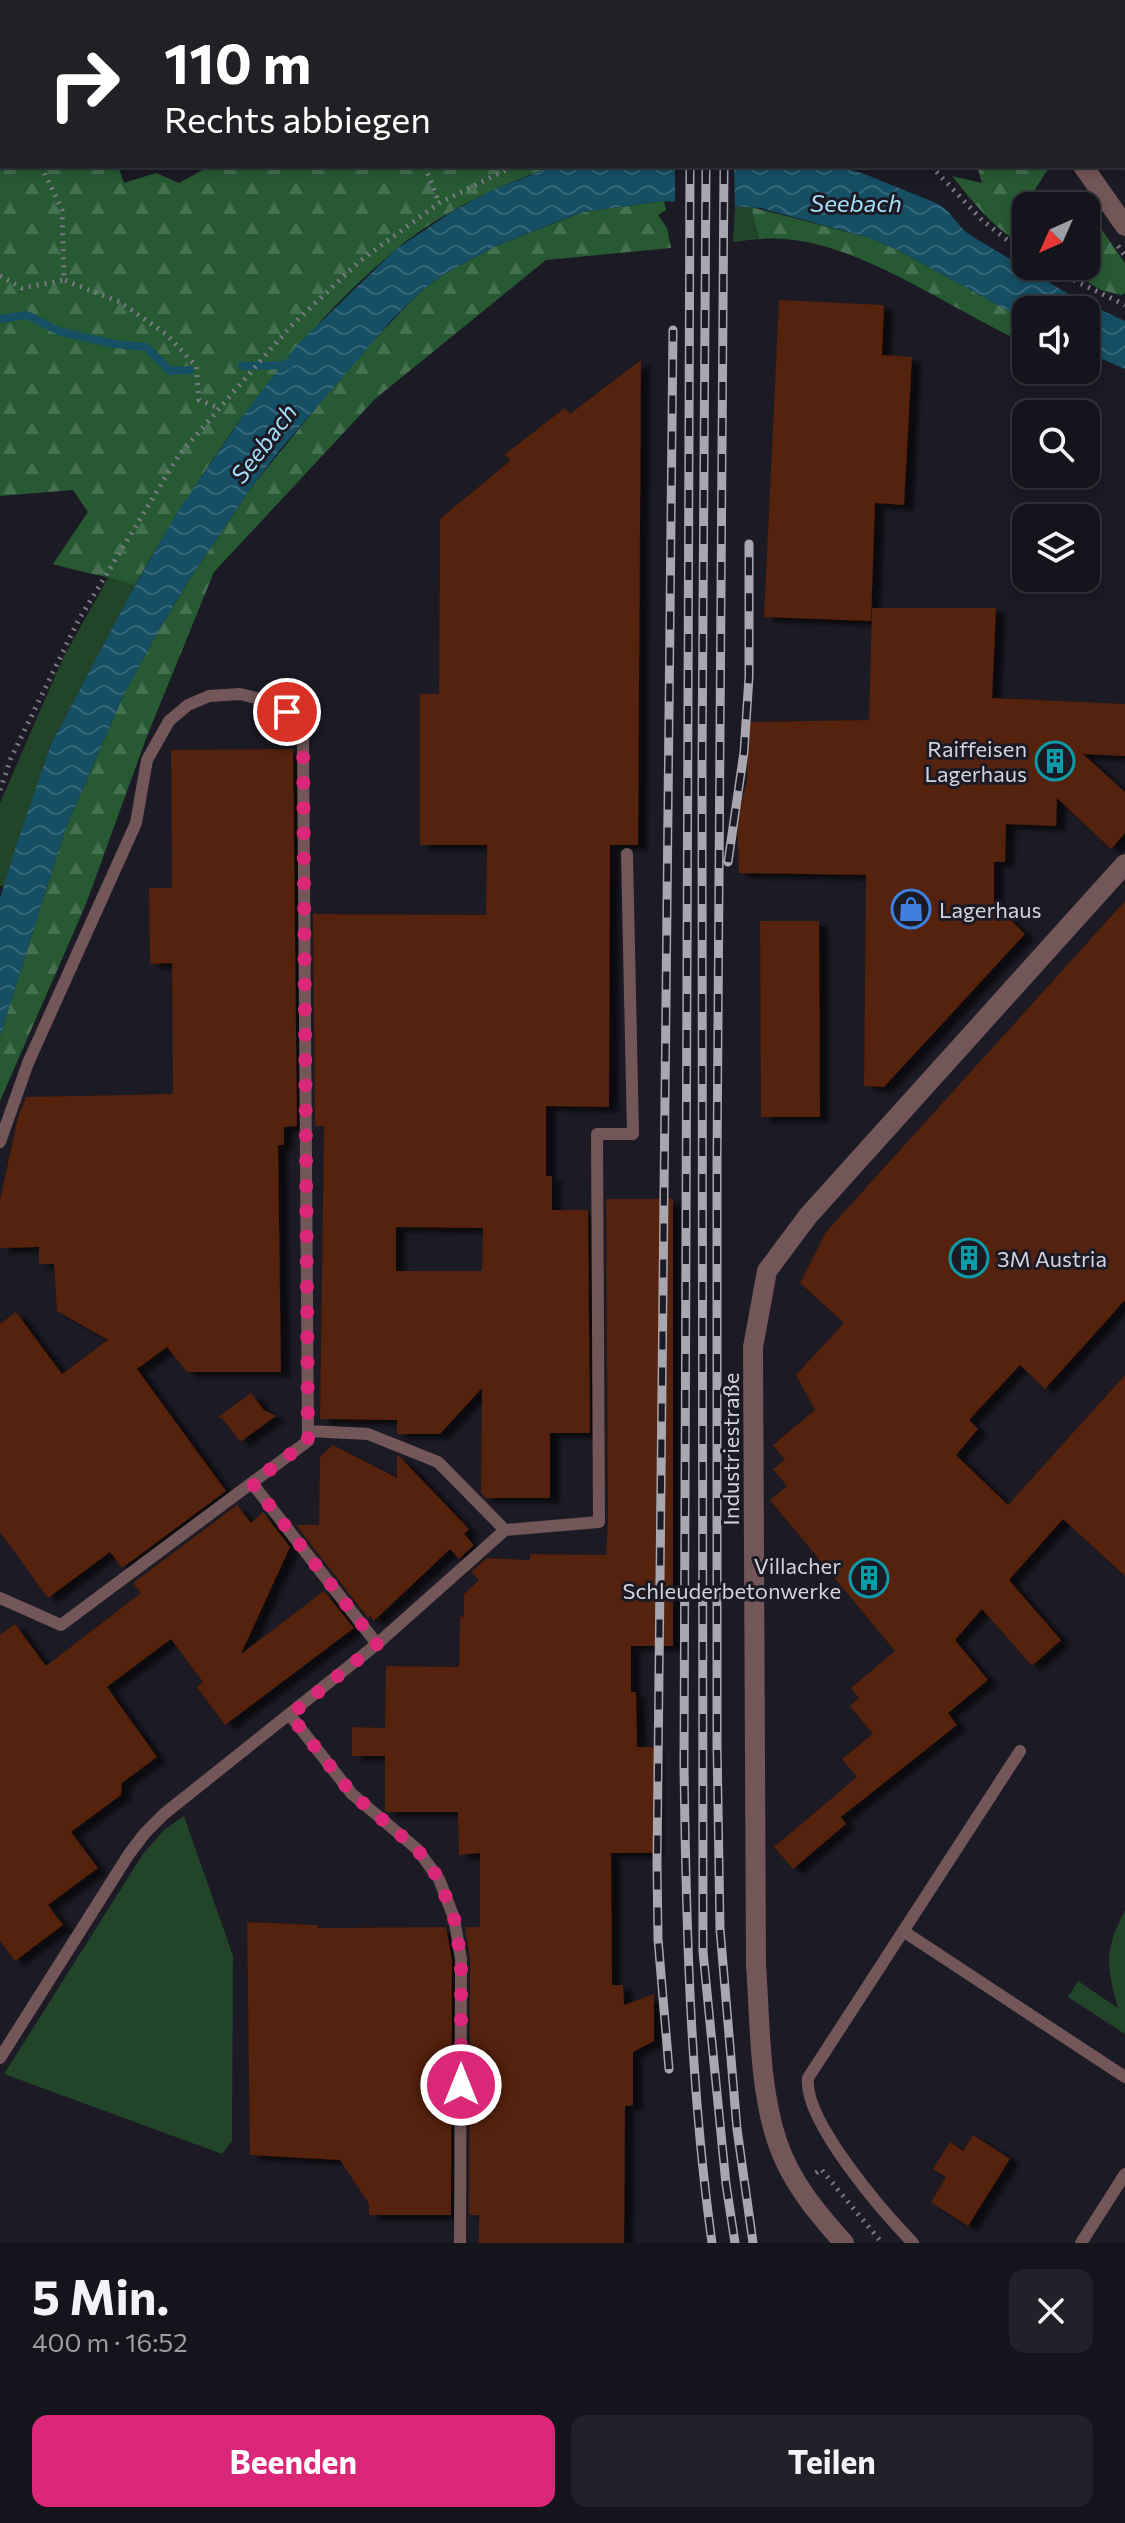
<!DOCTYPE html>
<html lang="de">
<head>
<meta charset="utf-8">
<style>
  body { margin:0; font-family:Commissioner,sans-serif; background:#212129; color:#f1f3f6; height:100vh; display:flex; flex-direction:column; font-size:30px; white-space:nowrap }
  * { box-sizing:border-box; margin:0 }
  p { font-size:26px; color:#9d9ea3 }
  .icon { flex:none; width:44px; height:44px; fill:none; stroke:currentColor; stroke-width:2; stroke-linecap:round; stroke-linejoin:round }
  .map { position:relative; height:2243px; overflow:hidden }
  .panel { display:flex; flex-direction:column; background:#14141c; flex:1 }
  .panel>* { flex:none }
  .top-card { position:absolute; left:0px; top:0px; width:1126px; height:168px; box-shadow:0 4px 12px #0003,0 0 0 2px #33333b; background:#202124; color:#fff; overflow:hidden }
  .needle { width:52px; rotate:225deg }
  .controls { position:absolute; left:1012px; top:192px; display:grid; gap:16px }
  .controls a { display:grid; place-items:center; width:88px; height:88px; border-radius:16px; background:#14141c; box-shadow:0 4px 12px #0003,0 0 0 2px #33333b; font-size:40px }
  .pin { position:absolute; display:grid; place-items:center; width:68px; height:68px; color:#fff; margin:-34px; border:4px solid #fff; border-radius:50%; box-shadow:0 2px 8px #0007 }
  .me { position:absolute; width:88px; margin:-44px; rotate:0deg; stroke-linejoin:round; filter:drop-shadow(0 0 6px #0008) }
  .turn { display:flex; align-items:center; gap:28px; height:168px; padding:0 32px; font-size:36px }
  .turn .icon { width:104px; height:104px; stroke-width:2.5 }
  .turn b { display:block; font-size:56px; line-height:68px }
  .round { display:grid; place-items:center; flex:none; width:84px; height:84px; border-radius:16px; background:#212129 }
  .overview { display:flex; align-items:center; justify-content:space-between; height:136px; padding:0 32px }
  h1 { font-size:48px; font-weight:700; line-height:60px }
  .action { display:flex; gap:16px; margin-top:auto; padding:16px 32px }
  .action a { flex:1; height:92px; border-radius:16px; background:#db2777; color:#fff; font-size:32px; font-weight:700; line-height:92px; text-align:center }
  .action a+a { background:#212129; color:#f1f3f6 }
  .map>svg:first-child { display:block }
  .grass { fill:#224429 }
  .forest { fill:url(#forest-firs) }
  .water { fill:url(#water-waves) }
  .pier { fill:#1b1a25 }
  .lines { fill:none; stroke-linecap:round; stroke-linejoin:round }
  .stream { stroke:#154f64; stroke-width:8 }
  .building { fill:#542008; fill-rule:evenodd; filter:url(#shadow) }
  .path { stroke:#7b7a83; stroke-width:5; stroke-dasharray:2 6; stroke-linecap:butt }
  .service { stroke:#735657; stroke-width:12 }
  .minor { stroke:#735657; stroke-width:20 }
  .tertiary { stroke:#735657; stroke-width:20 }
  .rail-casing { stroke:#a8a7af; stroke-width:9 }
  .rail { stroke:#1b1a25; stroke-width:6; stroke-dasharray:18; stroke-linecap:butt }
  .route { stroke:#db2777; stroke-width:14; stroke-dasharray:0 25.2 }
  .labels { text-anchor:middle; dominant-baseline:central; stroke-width:6; stroke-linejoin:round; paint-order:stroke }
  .poi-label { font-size:22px; fill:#d4d3db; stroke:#1b1a25; text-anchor:end }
  .street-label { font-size:22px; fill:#d4d3db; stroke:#1b1a25 }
  .water-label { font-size:24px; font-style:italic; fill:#a5dff8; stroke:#1b1a25 }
</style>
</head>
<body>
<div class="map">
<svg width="1125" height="2243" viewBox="0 0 1125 2243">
  <defs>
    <pattern id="forest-firs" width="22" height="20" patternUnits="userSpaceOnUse" patternTransform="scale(2)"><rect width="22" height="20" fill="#275a33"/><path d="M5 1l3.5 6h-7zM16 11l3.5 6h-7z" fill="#457150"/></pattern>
    <pattern id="water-waves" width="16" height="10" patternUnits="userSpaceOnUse" patternTransform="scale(2)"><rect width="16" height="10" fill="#154f64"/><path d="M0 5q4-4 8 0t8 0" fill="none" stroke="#36677a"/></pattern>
    <filter id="shadow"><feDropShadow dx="9" dy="5" stdDeviation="2" flood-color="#0009"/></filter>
  </defs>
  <rect width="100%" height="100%" fill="#1b1a25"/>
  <path class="grass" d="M735,206l16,1 8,32 -26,3z
    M109,576l26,9 -84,159 -47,142h-4v-83l63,-145z
    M184,1816l49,140 -1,185 -10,13 -218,-80 139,-220 21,-24z
    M1125,1910v124l-57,-37 10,-16 40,27c-12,-44 -14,-56 7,-98z"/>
  <path class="forest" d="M2,38v128h116l6,17 32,-10 23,10 31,-17h344c-56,20 -114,46 -160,85 -109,92 -188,211 -259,334 -27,-9 -55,-13 -82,-21l35,-52 -15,-22 -73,6v-455z
    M977,166h73l-18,28 18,9c11,-10 26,-10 35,3h-59v40c-32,-16 -52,-43 -74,-70l30,7z
    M664,201l2,9 -8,5 9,13 4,20 -125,12 -171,139 -161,173 -67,164 -61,168 -86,197v-65l65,-206 58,-134 32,-59 34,-57 61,-91 105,-129 65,-68 24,-18 52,-28 87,-34z
    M751,207l119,31 26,11 130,71v23c-80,-34 -178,-112 -267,-104z
    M1086,207l39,56v30l-4,2 -20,-5 -40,-24h25z"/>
  <path class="water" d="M554,166h279l29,7 74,30c16,8 20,22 34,32l105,63 50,23v48l-39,-17v-42h-60v10l-130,-71 -26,-11 -110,-30 -96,-7 -82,11 -86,34 -52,28 -24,18 -31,31 -110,128 -29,38 -61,91 -34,57 -32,59 -58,134 -65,206v-138l15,-49 36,-105 77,-146 50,-87 67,-98 51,-67 99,-96 58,-39 42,-22z"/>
  <path class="pier" d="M675,166h59l1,44 -60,-4z"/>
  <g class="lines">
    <path class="stream" d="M0,319l27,-4 34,17 54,12 31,3 24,24 20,-1
      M242,366l47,-1"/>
  </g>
  <path class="building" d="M779,300l105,5 -2,50 30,2 -8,148 -29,-2 -4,118 -107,-4z
    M641,360l-3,485h-28l-1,262 -63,-1v70h6v34h36l2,223h-40v65h-64l-5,-5 1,-105 -42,46h-43v-14l-77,-1 4,-293h-9l-2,-212 173,1 1,-70h-67v-151h19l1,-175 70,-58 -5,-7 60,-46 5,6zM396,1227l87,1 -1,43h-86z
    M872,608h124l-4,90 133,6v52l-42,-2 42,38v41l-14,16 -54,-51 -1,28 -50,-2 -1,38h-11v42l31,30 -141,153 -20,-1 2,-211 -127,-2 -2,-53 10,-39 2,-59 120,-2z
    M293,749l4,377 -13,1v18h-6l3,227h-94l-20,-25 -30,22 89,122 -104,77 -12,-16 -62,46 -48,-66v-208l16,-12 46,62 46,-34 -51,-29 -3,-47h-15v-17l-39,1v-48l18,-83 8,-20 147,-3 -1,-131 -22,1 -1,-76h23l-1,-138z
    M1125,901v399l-80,89 -25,-24 -51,55 9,9 -22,26 52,50 117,-130v201l-62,-57 -54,61 52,60 -29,26 -50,-57 -27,31 33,40 -40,33 9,12 -116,92 5,7 -53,45 -19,-22 83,-70 -15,-18 31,-25 -23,-28 9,-8 -8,-10 44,-37 -125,-151 17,-14 -14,-17 12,-9 -12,-15 42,-35 -19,-35 48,-52 -44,-40 26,-51z
    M760,921h59l1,196h-59z
    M606,1199h67v447h-42v46h5l1,55h17v106h-43l1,132h11l1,20 30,-11v47l-21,11v53l-8,1 -1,137h-145v-28h-10l1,-256 -5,-32h15v-74l-21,2 -1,-43h-71l-2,-2v-54h-33v-29l33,1 1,-62 73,1 1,-51 4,1v-23l15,-14 -8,-8 16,-14 43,2v-6l76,1 2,-33z
    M251,1393l13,17 12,6 -36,26 -18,-24h-5z
    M333,1445l64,33v-23l3,2 69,72 -5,5 10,11 -15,14 -9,-10 -76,72 -4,-5 -2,2 -72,-93h23l1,-68z
    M237,1505l14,18 12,-11 27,35 -49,107 83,-63 30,37 -129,97 -28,-38 6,-5 -32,-43 -64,48 50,70 -35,26 -1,12 -50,37 27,36 -50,37 15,20 -48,36 -15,-20v-306l15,-11 31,42 95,-73 -8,-10z
    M247,1922l71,3v3l128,-1 6,33 -1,255h-82v-11l-29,-44 -90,-5z
    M973,2135l37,24 -42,67 -37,-24 15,-25 -13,-8 17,-27 13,9z"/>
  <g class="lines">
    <path class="path" d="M365,0v2
      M639,2v-2
      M0,100l2,2
      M41,166l21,44 2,70 56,22 46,32 30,32 3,34 20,8
      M425,166l14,37
      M931,166l51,54 44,35
      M1118,246l7,10
      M1045,266l80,39
      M0,276l22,12 42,-8
      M0,790l11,-32 67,-137 101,-166 110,-127 71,-67 79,-58 75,-37
      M816,2173l5,-4 61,74"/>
    <path class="service" d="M0,1142l28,-79 108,-240 11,-63 22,-39 19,-16 21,-9 31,-2 20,5 27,13 11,14 5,12 5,703 -247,184 -61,-27
      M308,1431l60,3 70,28 67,68
      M252,1483l125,161
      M290,1715l62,79 65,55 22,30 15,39 7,41 -1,284
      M903,1931l222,146
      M0,2058l129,-204 16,-21 19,-19 213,-170 128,-114 94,-8 -2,-388h36l-6,-280
      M913,2243c-30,-31 -110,-123 -105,-165l212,-327
      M1081,2243l44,-69"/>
    <path class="minor" d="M211,2l6,-2"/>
    <path class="tertiary" d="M973,0l1,2
      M1083,166l42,60
      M844,2243c-27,-30 -54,-62 -67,-102 -18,-54 -17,-120 -21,-177l-3,-617 14,-76 41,-55 317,-352"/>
    <defs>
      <path id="rail" d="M690,0v2
        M706,2v-2
        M725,2v-2
        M690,166l-6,1598c2,160 6,320 28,479
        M706,166l-4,597 1,1189 23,232 9,59
        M724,166l-7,998v580l3,185 17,200 16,114
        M728,862l16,-110 5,-75v-133
        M669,2069l-11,-130 -1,-74 16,-1535"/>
    </defs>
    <use href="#rail" class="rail-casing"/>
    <use href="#rail" class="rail"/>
  </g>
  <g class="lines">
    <path class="route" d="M287,712l11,14 5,12 5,703 -56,42 125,161 -87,71 62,79 65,55 22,30 15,39 7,41v126"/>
  </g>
  <defs>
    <symbol id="building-ring" viewBox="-11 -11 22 22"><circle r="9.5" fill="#1b1a25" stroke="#0f9aa8" stroke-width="1.5"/><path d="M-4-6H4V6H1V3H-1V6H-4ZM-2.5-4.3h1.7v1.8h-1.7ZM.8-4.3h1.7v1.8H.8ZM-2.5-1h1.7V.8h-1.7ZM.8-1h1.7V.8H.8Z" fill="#0f9aa8"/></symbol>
    <symbol id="shop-ring" viewBox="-11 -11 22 22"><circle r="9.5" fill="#1b1a25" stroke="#3f7fe0" stroke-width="1.5"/><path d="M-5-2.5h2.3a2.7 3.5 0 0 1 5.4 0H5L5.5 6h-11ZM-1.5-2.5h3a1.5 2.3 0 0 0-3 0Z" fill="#3f7fe0"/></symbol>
  </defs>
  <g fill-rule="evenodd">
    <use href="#building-ring" x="1033" y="739" width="44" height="44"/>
    <use href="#shop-ring" x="889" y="887" width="44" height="44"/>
    <use href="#building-ring" x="947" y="1236" width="44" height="44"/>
    <use href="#building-ring" x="847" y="1556" width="44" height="44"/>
  </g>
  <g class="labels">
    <g class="poi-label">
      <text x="1027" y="748">Raiffeisen<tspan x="1027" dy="25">Lagerhaus</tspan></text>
      <text x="939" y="909" text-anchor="start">Lagerhaus</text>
      <text x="997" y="1258" text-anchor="start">3M Austria</text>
      <text x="841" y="1565">Villacher<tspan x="841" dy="25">Schleuderbetonwerke</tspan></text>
    </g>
    <g class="street-label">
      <text transform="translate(730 1449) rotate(-90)">Industriestraße</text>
    </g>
    <g class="water-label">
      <text x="856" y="202">Seebach</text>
      <text transform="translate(263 443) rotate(-53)">Seebach</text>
    </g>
  </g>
</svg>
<div class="controls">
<a><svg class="needle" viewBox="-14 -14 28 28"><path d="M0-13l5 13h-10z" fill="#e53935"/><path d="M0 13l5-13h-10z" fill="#9d9ea3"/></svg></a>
<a><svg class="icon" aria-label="sound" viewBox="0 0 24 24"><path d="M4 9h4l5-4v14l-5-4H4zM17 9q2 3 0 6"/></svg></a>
<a><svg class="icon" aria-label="search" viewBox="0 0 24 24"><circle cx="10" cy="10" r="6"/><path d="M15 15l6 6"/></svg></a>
<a><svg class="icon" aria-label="layers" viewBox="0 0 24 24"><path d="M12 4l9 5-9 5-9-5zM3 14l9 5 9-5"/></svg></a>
</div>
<div class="pin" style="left:287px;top:712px;background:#d93025"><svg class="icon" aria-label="arrive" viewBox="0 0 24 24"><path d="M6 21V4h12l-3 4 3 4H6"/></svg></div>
<svg class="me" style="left:461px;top:2085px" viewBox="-20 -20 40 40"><circle r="17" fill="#db2777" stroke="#fff" stroke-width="3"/><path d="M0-11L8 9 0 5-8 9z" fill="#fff"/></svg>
<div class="top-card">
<div class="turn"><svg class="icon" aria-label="right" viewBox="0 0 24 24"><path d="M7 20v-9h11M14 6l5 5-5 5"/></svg><div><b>110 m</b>Rechts abbiegen</div></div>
</div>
</div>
<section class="panel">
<div class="overview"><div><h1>5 Min.</h1><p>400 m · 16:52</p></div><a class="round"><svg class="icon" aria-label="close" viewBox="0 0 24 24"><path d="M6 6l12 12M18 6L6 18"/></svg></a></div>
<div class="action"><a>Beenden</a><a>Teilen</a></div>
</section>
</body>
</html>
